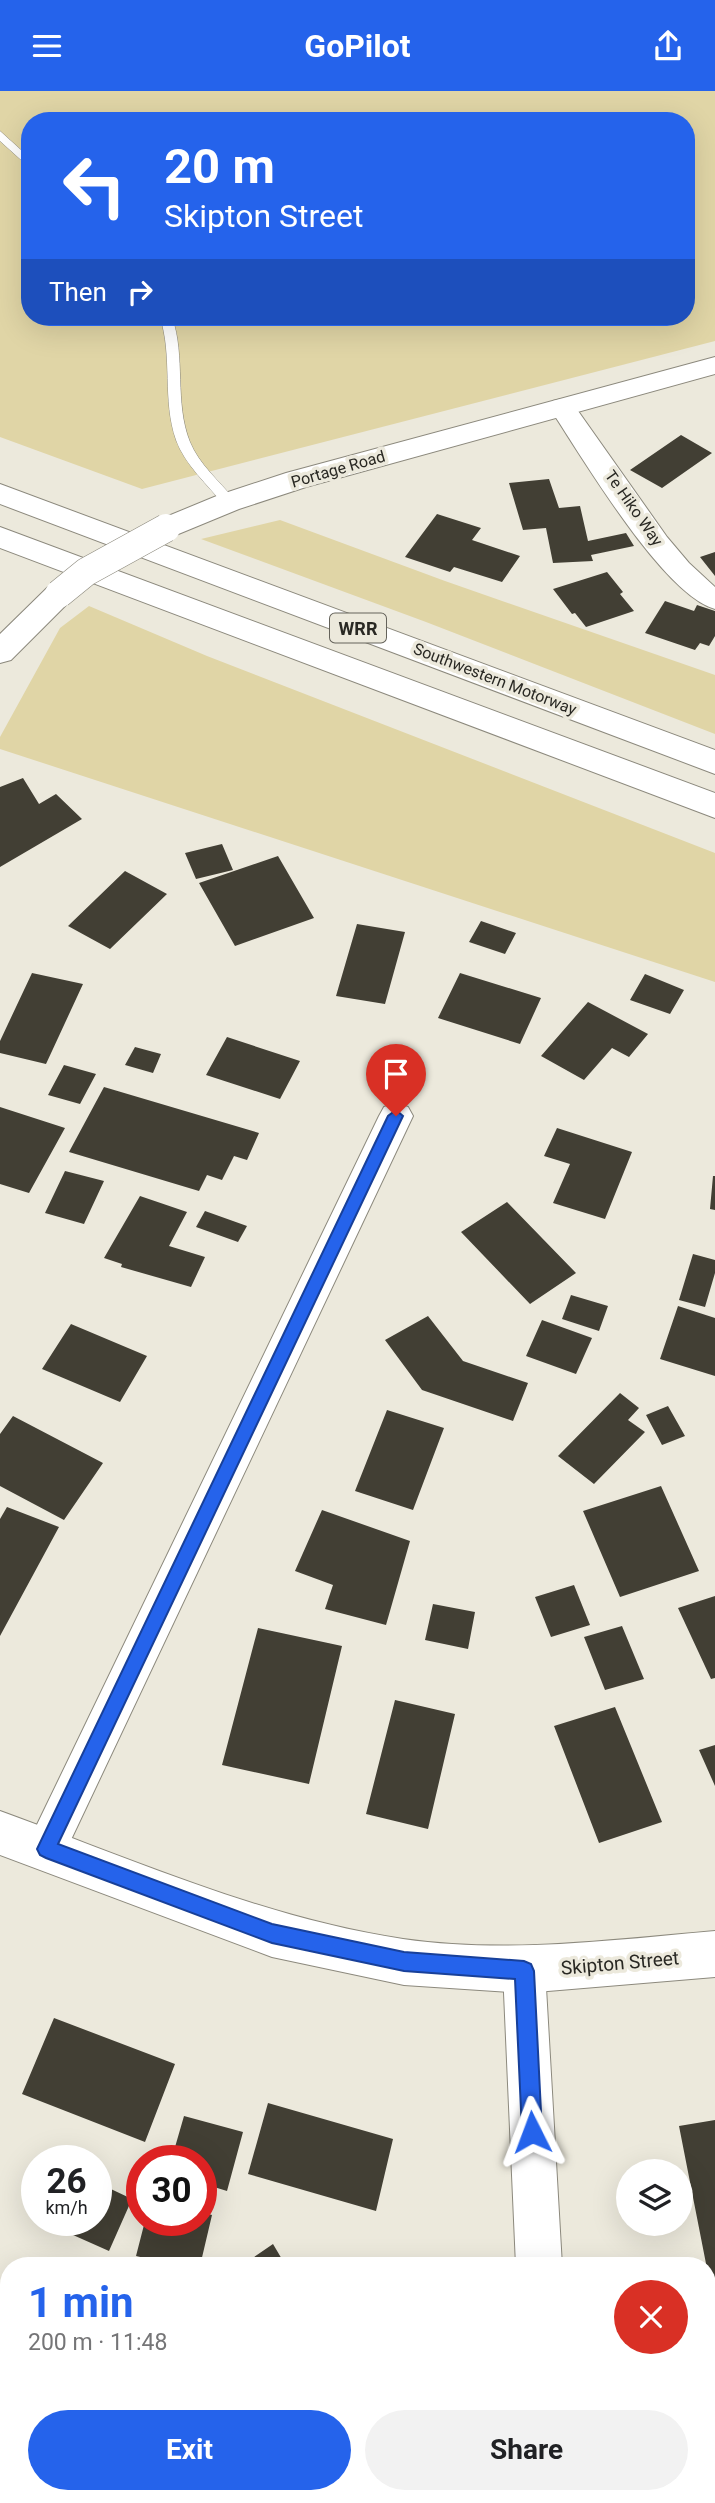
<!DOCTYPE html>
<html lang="en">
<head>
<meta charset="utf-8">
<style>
  body { margin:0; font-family:Roboto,sans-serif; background:#f2f2f2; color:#202124; height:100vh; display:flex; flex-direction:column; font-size:26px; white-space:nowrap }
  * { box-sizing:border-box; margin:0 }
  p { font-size:23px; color:#757577 }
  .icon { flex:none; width:38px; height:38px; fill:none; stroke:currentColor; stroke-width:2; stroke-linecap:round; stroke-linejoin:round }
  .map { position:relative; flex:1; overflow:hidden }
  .sheet { position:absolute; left:0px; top:2166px; width:716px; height:247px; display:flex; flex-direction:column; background:#fff; border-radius:28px 28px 0 0; box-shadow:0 7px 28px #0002 }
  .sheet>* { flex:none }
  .banner { position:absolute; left:21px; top:21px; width:674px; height:214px; border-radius:28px; box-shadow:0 7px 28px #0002; background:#2563eb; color:#fff; overflow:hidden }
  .tools { position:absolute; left:616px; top:2068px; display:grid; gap:14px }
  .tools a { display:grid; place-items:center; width:77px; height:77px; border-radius:50%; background:#fff; box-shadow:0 7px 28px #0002; font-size:35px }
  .speed { position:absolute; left:21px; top:2054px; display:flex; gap:14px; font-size:35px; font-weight:700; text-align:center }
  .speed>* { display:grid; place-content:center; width:91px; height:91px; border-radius:50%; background:#fff; box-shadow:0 7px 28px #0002; line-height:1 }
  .speed small { font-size:18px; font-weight:400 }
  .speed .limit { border:10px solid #d22; background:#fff; color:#111 }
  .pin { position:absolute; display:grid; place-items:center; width:60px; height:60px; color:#fff; margin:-72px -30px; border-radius:50% 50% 50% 0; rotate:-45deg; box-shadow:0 0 7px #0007 }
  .pin .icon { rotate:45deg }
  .me { position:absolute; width:77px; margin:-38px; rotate:357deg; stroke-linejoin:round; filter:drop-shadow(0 0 5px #0008) }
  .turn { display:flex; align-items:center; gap:24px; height:147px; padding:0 28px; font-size:32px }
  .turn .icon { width:91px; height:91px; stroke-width:2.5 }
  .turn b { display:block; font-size:49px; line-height:60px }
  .then { display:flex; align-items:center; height:66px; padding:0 28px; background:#0003; gap:14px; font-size:26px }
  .round { display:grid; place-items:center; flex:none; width:74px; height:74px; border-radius:37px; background:#f2f2f2 }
  .summary { display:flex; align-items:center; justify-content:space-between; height:119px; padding:0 28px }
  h1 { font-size:42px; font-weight:700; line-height:52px; color:#2563eb }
  .primary-button { display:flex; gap:14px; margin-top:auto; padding:14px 28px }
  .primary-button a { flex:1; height:80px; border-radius:42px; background:#2563eb; color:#fff; font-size:28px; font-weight:700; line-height:80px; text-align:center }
  .primary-button a+a { background:#f2f2f2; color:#202124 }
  header { display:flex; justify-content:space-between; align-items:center; height:91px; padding:0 28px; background:#2563eb; color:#fff; font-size:32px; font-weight:700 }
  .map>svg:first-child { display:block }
  .green { fill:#e0d5a6; fill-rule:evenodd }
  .building { fill:#423f34 }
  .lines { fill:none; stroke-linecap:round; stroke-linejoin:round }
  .service-casing { stroke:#8c897d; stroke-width:1 }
  .minor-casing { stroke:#8c897d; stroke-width:2 }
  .secondary-casing { stroke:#8c897d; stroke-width:2 }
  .motorway-casing { stroke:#8c897d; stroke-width:2 }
  .service { fill:#fff; fill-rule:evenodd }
  .minor { fill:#fff; fill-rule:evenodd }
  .secondary { fill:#fff; fill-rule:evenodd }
  .motorway { fill:#fff; fill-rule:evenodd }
  .secondary-bridge-casing { stroke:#8c897d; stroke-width:29; stroke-linecap:butt }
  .secondary-bridge { stroke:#fff; stroke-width:28 }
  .route { fill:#2563eb; stroke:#184099; stroke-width:2 }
  .labels { text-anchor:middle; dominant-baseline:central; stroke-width:7; stroke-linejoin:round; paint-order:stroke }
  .far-street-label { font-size:16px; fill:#292823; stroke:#ece9dc }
  .shield { fill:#ece9dc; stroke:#64625a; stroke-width:2 }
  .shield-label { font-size:18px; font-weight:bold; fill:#292823 }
  .street-label { font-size:19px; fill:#292823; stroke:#ece9dc }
</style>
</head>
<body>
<header><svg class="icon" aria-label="menu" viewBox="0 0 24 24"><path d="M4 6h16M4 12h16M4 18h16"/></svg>GoPilot<svg class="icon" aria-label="share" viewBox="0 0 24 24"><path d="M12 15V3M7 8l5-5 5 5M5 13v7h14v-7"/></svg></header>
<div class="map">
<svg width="715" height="2412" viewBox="0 0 715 2412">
  <rect width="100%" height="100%" fill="#ece9dc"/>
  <path class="green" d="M0,0h715v250l-573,148 -142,-52zM30,30h656v196h-656z
    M280,429l165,61 270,94v59l-289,-112 -225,-83z
    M89,515l118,50 508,197v129l-715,-233v-12l60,-109z"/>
  <path class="building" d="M681,344l31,18 -50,35 -32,-18z
    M549,388l10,29 21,-2 8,35 38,-8 8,13 -43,9 2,6 -40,2 -7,-35 -23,2 -14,-47z
    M437,423l44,14 -9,12 48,16 -18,26 -48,-15 -4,5 -45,-15z
    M715,461v24l-15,-19z
    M607,481l16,20 -3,2 14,17 -48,16 -11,-14 -3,1 -19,-25z
    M665,510l29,10 3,-6 18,6v25l-6,10 -9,-3 -5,7 -50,-17z
    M23,687l16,26 17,-10 26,25 -82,48v-80z
    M222,753l11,26 -37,9 -11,-26z
    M278,765l36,62 -79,28 -36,-63z
    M125,780l42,23 -57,55 -42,-23z
    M481,830l35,12 -11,21 -36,-12z
    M357,833l48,8 -20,72 -49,-8z
    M32,882l51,11 -37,80 -46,-11v-12z
    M460,882l81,25 -21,46 -82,-26z
    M645,883l39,16 -14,24 -40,-14z
    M588,911l60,32 -19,23 -17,-9 -28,32 -43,-24z
    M227,946l73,24 -20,38 -74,-24z
    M135,956l26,7 -8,19 -28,-8z
    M64,974l32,9 -16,30 -32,-9z
    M104,996l155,46 -12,27 -13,-4 -12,24 -15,-5 -8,16 -130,-39z
    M0,1016l65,21 -36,65 -29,-9z
    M557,1037l75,24 -27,67 -52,-16 17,-39 -26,-8z
    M65,1080l39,10 -20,43 -39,-11z
    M713,1085h2v34l-5,-1z
    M140,1105l47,16 -18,34 36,11 -14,30 -70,-20 1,-3 -18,-6z
    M507,1111l69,71 -46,31 -69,-72z
    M205,1120l42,15 -9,16 -42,-15z
    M693,1163l22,6v13l-10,34 -26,-7z
    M571,1204l37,11 -9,25 -37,-12z
    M678,1215l37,12v58l-55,-17z
    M428,1225l35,45 65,22 -15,38 -91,-31 -37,-50z
    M542,1229l50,18 -16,36 -50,-18z
    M71,1233l76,32 -27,46 -78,-33z
    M620,1302l19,15 -11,12 17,12 -51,52 -36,-28z
    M668,1315l17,30 -23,9 -16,-30z
    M387,1319l57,18 -31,82 -58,-19z
    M13,1325l90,47 -39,57 -64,-34v-52z
    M661,1395l38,85 -79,26 -37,-86z
    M7,1416l52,20 -59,109v-117z
    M322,1419l88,31 -24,84 -61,-16 8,-24 -38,-14z
    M574,1494l16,40 -39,12 -16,-40z
    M715,1505v82l-4,1 -33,-71z
    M433,1513l42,8 -7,37 -43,-9z
    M622,1535l22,53 -39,11 -21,-53z
    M258,1537l84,18 -33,138 -87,-19z
    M395,1609l60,14 -27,115 -62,-15z
    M615,1616l47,115 -63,21 -45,-117z
    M715,1654v41l-16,-36z
    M54,1927l121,46 -30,78 -123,-48z
    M268,2012l125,36 -17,72 -128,-37z
    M184,2025l59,16 -16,59 -26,-8v-22h-30z
    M715,2029v163l-5,1 -31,-158z
    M96,2091l36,17 -23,52 -45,-20 4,-10h28z
    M201,2121l11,3 -12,51h-22l-42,-10 9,-35h56z
    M273,2153l13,22h-45z
    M0,2214l9,5v129l-9,-5z
    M715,2319v48l-8,-15v-28z
    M46,2404h38l14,8h-55z"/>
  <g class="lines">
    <defs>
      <path id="service" d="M0,40l30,27v10l-30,-27z
        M160,226h12c14,40 2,85 18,125 9,22 29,39 44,57v6h-10c-16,-20 -39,-40 -48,-65 -14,-40 -3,-83 -16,-123z"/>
      <path id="minor" d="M562,308l9,2 96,136 22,26 26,24v22c-53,-15 -134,-154 -166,-202l4,-6z
        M396,1012l12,4 5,9 -353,747 -14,6 -14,-6 -6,-14 6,-14 347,-719 5,-9z
        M524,1858l15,6 6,15 17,296h-46l-13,-296 6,-15z
        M526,2404h48v8h-48z"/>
      <path id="secondary" d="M715,266v17l-409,113 -67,22 -63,26 -10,3 -10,-3 -5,-7 5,-7 63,-26 67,-22z
        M59,493l11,3 4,7 -4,7 -59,59 -11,3v-29l48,-47z
        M0,1720c132,48 263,107 403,128 104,15 209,1 312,-8v46l-191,16 -120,-8 -132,-28 -272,-102z"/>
      <path id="motorway" d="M0,393l715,266v24l-715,-270z
        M0,436l715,266v25l-715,-270z"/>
    </defs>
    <use href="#service" class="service-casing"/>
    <use href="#minor" class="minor-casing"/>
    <use href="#secondary" class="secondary-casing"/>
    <use href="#motorway" class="motorway-casing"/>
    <use href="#service" class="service"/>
    <use href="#minor" class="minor"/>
    <use href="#secondary" class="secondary"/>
    <use href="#motorway" class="motorway"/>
    <defs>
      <path id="secondary-bridge" d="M59,503l27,-22 80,-44"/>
    </defs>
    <use href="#secondary-bridge" class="secondary-bridge-casing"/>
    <use href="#secondary-bridge" class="secondary-bridge"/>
  </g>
  <path class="route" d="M396,1019l7,6 -345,728 214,80 132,28 120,9 7,3 3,7 8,161 -3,7 -7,3 -7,-3 -3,-7 -7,-153 -111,-8 -132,-28 -226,-85 -6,-3 -3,-6 351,-733z"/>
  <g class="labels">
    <g class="far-street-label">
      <text transform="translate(338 378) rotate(-16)">Portage Road</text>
      <text transform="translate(634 417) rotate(55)">Te Hiko Way</text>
      <text transform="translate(495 588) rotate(21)">Southwestern Motorway</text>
    </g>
    <rect class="shield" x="330" y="522.5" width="56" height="29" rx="5"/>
    <g class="shield-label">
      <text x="358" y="537">WRR</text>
    </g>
    <g class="street-label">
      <text transform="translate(620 1872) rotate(-5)">Skipton Street</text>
    </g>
  </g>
</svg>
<div class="tools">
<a><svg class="icon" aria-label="layers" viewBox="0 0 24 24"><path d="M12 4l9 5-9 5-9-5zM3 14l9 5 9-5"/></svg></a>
</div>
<div class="speed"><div>26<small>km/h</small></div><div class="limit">30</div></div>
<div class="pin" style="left:396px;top:1025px;background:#d93025"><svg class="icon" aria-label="arrive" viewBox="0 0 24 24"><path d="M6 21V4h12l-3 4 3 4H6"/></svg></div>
<svg class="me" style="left:532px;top:2041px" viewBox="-20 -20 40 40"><path d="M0-17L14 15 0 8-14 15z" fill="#2563eb" stroke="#fff" stroke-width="4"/></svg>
<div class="banner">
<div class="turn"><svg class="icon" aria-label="left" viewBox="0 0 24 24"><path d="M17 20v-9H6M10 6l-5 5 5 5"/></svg><div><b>20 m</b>Skipton Street</div></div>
<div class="then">Then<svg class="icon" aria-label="right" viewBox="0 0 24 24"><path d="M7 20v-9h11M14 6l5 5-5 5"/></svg></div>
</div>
<section class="sheet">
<div class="summary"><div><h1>1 min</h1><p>200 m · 11:48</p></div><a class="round" style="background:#d93025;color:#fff"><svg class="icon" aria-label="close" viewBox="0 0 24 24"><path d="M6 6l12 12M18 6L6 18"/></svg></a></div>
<div class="primary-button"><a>Exit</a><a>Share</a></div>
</section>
</div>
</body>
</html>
